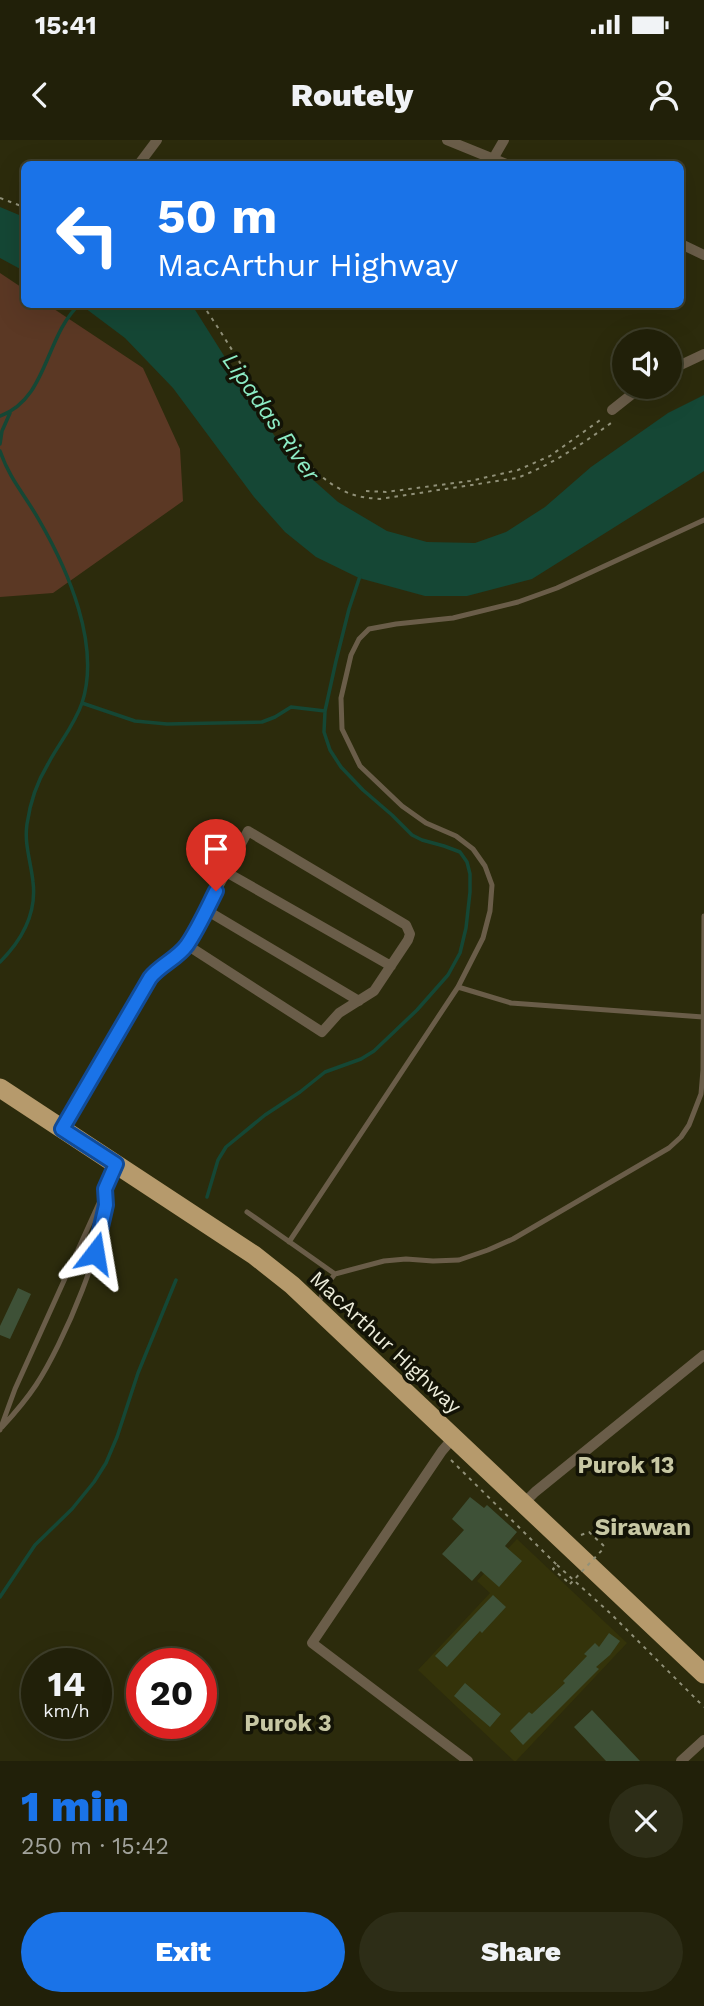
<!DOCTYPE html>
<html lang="en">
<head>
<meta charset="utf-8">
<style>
  body { margin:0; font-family:"Work Sans",sans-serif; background:#2d2d17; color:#f1f3f6; height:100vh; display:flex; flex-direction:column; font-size:26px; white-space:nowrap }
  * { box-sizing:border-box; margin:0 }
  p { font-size:23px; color:#a2a39c }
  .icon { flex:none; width:38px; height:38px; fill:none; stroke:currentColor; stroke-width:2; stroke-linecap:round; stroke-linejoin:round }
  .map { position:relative; height:1621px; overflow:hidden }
  .sheet { display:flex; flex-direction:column; background:#212009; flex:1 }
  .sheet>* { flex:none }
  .guide { position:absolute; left:21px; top:21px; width:663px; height:147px; border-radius:10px; box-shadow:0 7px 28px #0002,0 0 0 2px #3e3e2a; background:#1a73e8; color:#fff; overflow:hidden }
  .buttons { position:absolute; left:612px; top:189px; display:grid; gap:14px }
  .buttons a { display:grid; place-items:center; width:70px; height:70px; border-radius:50%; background:#212009; box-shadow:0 7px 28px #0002,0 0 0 2px #3e3e2a; font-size:35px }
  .speed { position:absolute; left:21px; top:1508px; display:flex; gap:14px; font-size:35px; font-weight:700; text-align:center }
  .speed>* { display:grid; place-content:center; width:91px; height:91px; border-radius:50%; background:#212009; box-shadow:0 7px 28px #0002,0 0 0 2px #3e3e2a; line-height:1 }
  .speed small { font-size:18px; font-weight:400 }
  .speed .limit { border:10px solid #d22; background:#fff; color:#111 }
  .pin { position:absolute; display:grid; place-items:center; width:60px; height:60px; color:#fff; margin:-72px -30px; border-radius:50% 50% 50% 0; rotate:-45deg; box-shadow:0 0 7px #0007 }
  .pin .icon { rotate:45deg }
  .me { position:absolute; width:77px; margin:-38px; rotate:14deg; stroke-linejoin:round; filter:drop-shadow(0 0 5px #0008) }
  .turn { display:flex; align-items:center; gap:24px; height:147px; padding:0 21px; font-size:32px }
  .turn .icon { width:91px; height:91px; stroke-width:2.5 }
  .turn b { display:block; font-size:49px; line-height:60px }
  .round { display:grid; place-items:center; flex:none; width:74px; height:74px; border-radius:37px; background:#2d2d17 }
  .summary { display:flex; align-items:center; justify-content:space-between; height:119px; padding:0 21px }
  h1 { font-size:42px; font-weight:800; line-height:52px; color:#1a73e8 }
  .cta { display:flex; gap:14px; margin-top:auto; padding:14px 21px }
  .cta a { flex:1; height:80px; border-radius:42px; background:#1a73e8; color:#fff; font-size:28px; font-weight:800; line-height:80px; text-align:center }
  .cta a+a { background:#2d2d17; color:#f1f3f6 }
  .status { display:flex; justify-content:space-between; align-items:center; height:49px; padding:0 35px; background:#212009; direction:ltr }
  .status svg { height:19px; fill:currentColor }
  header { display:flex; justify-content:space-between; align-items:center; height:91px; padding:0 21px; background:#212009; font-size:32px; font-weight:800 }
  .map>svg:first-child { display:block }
  .built { fill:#34330a }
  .green { fill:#5b3824 }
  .water { fill:#154735 }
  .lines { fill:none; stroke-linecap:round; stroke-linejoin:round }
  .stream { stroke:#154735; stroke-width:3.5 }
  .building { fill:#3e5137 }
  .path { stroke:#919179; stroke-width:2; stroke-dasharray:3.5 5; stroke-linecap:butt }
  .service { stroke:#6a5d49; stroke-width:5 }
  .minor { stroke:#6a5d49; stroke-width:10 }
  .trunk { stroke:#b69a6c; stroke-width:19 }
  .path-bridge { stroke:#919179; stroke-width:2; stroke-dasharray:3.5 5; stroke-linecap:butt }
  .route-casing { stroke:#114b97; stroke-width:18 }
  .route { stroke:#1a73e8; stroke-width:12 }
  .labels { text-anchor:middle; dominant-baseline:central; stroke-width:7; stroke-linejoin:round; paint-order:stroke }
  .street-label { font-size:21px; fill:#ececda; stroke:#131306 }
  .water-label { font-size:23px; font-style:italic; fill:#8dedc6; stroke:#131306 }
  .neighbourhood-label { font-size:23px; font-weight:bold; fill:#c7c7a3; stroke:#131306 }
  .quarter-label { font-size:24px; font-weight:bold; fill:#c7c7a3; stroke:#131306 }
</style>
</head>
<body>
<div class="status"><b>15:41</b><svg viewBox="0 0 49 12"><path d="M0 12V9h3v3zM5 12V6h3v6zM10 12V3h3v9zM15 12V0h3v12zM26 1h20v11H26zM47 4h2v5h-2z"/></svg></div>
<header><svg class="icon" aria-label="back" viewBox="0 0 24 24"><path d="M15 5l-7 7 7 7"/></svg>Routely<svg class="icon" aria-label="person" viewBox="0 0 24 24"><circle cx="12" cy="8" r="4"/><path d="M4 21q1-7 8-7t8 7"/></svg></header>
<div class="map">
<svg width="704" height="1621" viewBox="0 0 704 1621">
  <rect width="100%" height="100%" fill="#2c2b0c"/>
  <path class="built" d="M517,1399l110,104 -111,118h-2l-96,-91 72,-77 -13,-12z"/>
  <path class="green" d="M0,133l24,16v15l24,1 95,63 37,81 3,52 -130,92 -53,4z"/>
  <path class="water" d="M0,67l24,10v54l-24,-13z
    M81,165h111l82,130 37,43 27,24 49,29 40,11 48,1 31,-11 39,-25 46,-40 77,-54 36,-18v76l-172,108 -65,17h-42l-66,-18 -43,-21 -31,-25 -31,-35 -81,-109 -48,-50z"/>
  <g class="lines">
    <path class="stream" d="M0,276c48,-17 45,-81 80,-112
      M0,304l2,-13 8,-18
      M0,311c10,29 25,44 39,69 29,50 62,125 43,183 -8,23 -23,40 -34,61 -11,18 -18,39 -21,60 -3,20 4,38 6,58 4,32 -11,58 -33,80
      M82,563l53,18 32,3 95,-2 13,-5 16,-10 34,4
      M207,1057l11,-37 8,-13 39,-32 35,-23 25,-20 36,-13 13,-8 43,-41 31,-35 12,-22 6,-25 4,-36v-18l-3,-12 -7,-10 -16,-6 -22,-6 -10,-5 -20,-20 -29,-25 -22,-23 -11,-17 -6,-18 1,-21 11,-50 13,-52 11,-33
      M0,1457l35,-52 37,-36 22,-27 12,-19 11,-26 21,-64 38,-93"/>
  </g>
  <path class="building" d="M18,1148l13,6 -21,45 -10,-4v-9z
    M470,1357l14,11 3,-3 30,27 -12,14 17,15 -23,26 -18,-16 -9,10 -30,-27 22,-24 -12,-11z
    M493,1455l13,12 -24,26 -2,-2 -33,36 -12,-11z
    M609,1493l11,8 -10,14 -14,12 3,2 -76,76 -13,-14 19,-19 3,2 33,-31 -2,-2 24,-25 -3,-2 11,-11 4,4z
    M465,1543l36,31 -11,13 -36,-31z
    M592,1570l48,51h-34l-32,-34z"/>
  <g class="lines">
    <path class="path" d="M0,58l24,9
      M202,164c21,30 39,61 58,91 21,34 46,78 84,96 12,6 23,7 36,8l137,-21c34,-13 64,-33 94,-55
      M650,256l14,-9
      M366,351l20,1 84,-11 48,-11 32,-14 53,-38
      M451,1320l106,105 -4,4 17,15
      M581,1395l8,-3 16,15
      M557,1425l53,48 94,94"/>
    <path class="service" d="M458,847l53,16 192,14
      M247,1072l88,62
      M289,1102l169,-255 25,-49 7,-27 2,-26 -7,-19 -12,-17 -17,-13 -30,-13 -24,-17 -42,-40 -18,-37 -1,-31 10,-43 8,-16 10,-10 27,-5 57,-6 65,-16 39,-14 147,-68
      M318,1164l9,-20 8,-10 49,-13 22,-2 27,2 26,-1 29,-10 25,-11 156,-91 12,-11 8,-12 12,-31 2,-24 1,-154
      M2,1287c12,-13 24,-27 34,-42 26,-39 74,-148 69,-195
      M0,1290l15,-41 99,-219"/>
    <path class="minor" d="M447,0l59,24
      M493,19l11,-19
      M139,24l18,-24
      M681,104l23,11
      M670,230l34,-16
      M612,270l29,-23
      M226,732l165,94
      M206,770l153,91
      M62,989l88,-151c11,-13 25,-20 37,-33l61,-114 158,94 4,9 -2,6 -34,51 -35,22 -17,19 -135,-87
      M453,1298l-11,13 -130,192 156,118
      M523,1364l12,-12 169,-137
      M681,1621l23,-21"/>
    <path class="trunk" d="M0,948l254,167 38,30 412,389"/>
    <path class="path-bridge" d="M570,1444l35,-37"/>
  </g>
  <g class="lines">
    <defs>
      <path id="route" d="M95,1113l11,-48 -1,-16 11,-25 -54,-35 88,-151c10,-13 27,-19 37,-33 11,-16 20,-36 29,-54"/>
    </defs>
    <use href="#route" class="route-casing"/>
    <use href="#route" class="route"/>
  </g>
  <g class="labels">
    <g class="street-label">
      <text transform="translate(386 1202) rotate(43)">MacArthur Highway</text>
    </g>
    <g class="water-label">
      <text transform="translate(271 277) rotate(55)">Lipadas River</text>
    </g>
    <g class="neighbourhood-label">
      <text x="626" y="1325">Purok 13</text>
      <text x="288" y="1583">Purok 3</text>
    </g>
    <g class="quarter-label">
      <text x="643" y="1387">Sirawan</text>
    </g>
  </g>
</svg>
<div class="buttons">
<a><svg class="icon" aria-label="sound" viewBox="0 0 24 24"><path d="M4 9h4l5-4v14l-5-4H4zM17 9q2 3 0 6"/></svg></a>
</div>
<div class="speed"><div>14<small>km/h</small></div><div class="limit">20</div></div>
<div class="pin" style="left:216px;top:751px;background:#d93025"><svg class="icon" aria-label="arrive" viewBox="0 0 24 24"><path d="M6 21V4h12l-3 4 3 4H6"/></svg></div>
<svg class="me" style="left:95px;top:1113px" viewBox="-20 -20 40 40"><path d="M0-17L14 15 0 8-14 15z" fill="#1a73e8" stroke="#fff" stroke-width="4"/></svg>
<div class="guide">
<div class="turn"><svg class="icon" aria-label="left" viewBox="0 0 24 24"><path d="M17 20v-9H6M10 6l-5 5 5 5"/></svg><div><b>50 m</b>MacArthur Highway</div></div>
</div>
</div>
<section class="sheet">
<div class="summary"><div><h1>1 min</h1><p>250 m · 15:42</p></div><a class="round"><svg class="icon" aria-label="close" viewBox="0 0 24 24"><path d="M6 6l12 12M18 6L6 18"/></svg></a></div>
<div class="cta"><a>Exit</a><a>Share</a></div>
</section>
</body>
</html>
